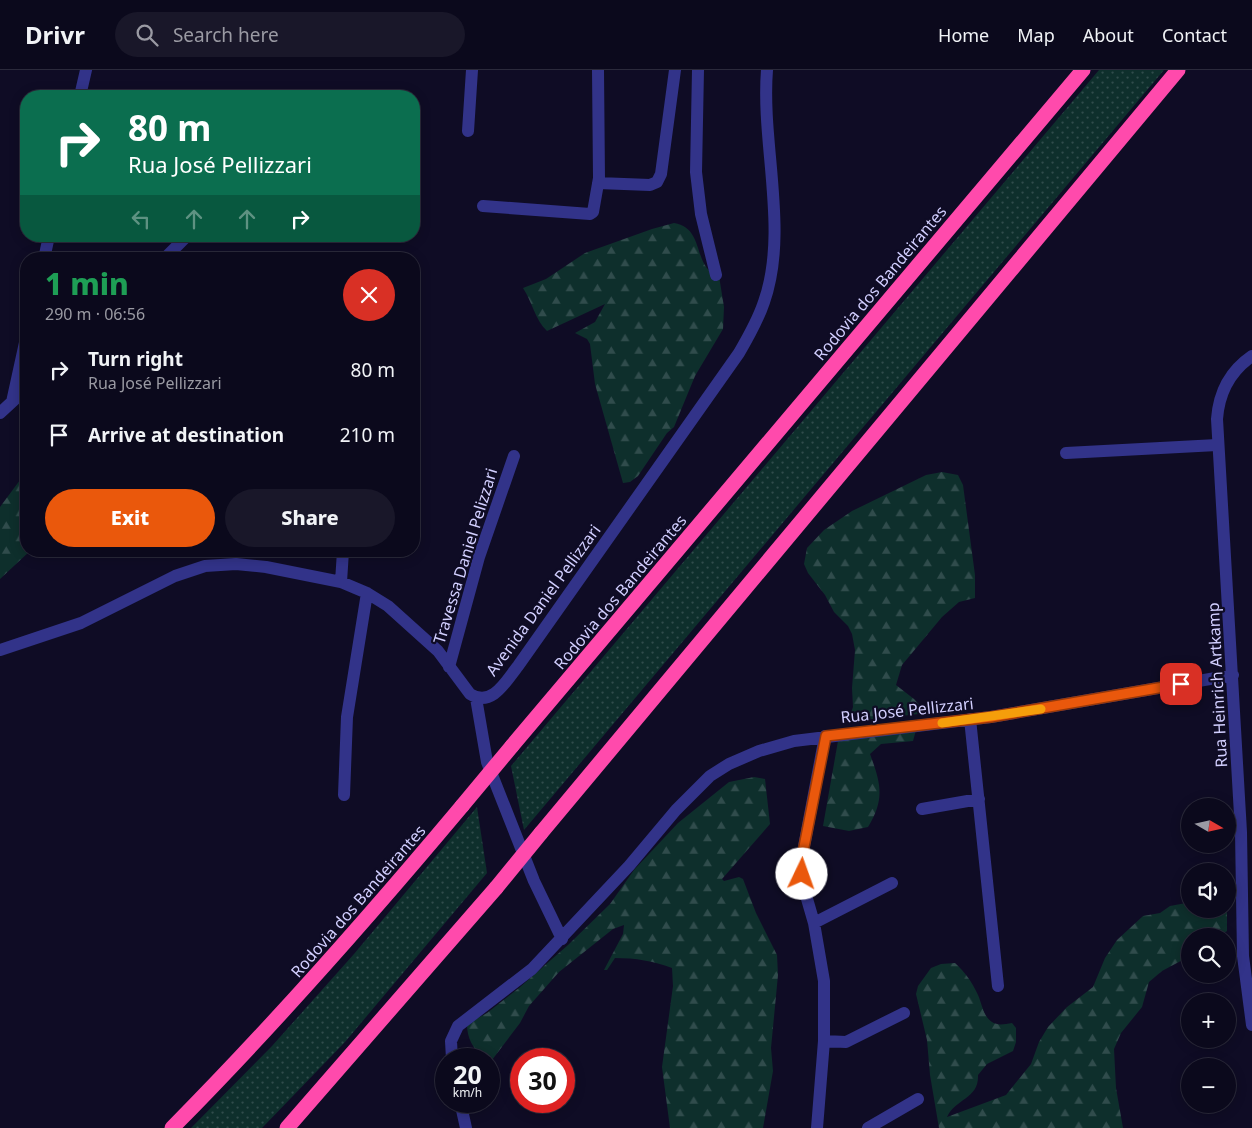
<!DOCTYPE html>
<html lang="en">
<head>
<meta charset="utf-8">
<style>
  body { margin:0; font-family:"Noto Sans",sans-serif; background:#191729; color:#f1f3f6; height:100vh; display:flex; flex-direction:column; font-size:19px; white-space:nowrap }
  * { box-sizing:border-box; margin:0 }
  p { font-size:16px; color:#9a9aa3 }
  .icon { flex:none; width:28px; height:28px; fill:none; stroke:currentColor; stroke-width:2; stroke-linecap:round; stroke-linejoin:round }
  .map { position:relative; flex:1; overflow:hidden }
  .sheet { position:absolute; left:20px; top:182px; width:400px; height:305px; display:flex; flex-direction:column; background:#0b091c; border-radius:20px; box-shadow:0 2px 12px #0003,0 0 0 1px #2b2a3b }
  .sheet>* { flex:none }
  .guide { position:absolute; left:20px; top:20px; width:400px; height:152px; border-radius:20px; box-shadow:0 2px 12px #0003,0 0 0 1px #2b2a3b; background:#0b6e4f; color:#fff; overflow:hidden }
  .needle { width:32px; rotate:99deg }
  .controls { position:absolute; left:1181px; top:728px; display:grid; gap:10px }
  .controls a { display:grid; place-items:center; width:55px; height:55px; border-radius:50%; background:#0b091c; box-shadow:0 2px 12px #0003,0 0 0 1px #2b2a3b; font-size:25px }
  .speed { position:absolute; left:435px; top:978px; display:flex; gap:10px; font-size:25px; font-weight:700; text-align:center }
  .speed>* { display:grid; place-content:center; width:65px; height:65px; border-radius:50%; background:#0b091c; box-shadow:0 2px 12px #0003,0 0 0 1px #2b2a3b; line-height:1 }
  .speed small { font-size:12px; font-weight:400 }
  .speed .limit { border:8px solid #d22; background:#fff; color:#111 }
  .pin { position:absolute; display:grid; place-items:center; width:42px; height:42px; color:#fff; margin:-21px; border-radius:10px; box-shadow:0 2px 8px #0006 }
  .me { position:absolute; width:55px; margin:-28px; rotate:3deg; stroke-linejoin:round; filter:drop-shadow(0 0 4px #0008) }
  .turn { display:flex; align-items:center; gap:18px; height:105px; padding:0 25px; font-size:22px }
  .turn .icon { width:65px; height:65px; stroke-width:2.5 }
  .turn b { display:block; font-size:35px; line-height:42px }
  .lanes { display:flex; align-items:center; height:48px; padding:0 25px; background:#0003; justify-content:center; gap:25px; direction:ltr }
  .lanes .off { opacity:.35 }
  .round { display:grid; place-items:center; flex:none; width:52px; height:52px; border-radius:26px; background:#191729 }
  .headline { display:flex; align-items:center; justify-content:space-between; height:85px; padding:0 25px }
  h1 { font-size:30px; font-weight:800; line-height:38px; color:#1e9e55 }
  .cta { display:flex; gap:10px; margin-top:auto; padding:10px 25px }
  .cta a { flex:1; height:58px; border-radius:30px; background:#ea580c; color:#fff; font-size:20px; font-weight:800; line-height:58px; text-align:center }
  .cta a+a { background:#191729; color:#f1f3f6 }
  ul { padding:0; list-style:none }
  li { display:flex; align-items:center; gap:15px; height:65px; padding:0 25px }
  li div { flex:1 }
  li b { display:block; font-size:19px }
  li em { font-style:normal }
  header { display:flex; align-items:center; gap:30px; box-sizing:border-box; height:70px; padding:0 25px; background:#0b091c; border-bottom:1px solid #2b2a3b }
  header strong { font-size:24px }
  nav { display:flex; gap:28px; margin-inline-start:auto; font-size:18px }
  .search { width:350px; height:45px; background:#191729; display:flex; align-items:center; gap:12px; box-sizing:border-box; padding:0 18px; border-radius:28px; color:#9a9aa3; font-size:19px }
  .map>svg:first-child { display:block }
  .grass { fill:url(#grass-dots) }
  .forest { fill:url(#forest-firs) }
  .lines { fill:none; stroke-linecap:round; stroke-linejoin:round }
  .minor { stroke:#323389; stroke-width:12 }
  .highway { stroke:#ff4aac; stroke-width:15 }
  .highway-bridge { stroke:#ff4aac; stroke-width:15 }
  .route-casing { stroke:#983908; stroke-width:12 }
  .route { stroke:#ea580c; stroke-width:9 }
  .slow { stroke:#f59e0b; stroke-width:9 }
  .labels { text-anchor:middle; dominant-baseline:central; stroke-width:4.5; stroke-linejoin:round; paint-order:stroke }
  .street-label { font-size:16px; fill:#d2cfff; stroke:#0f0c25 }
</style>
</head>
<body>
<header>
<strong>Drivr</strong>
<div class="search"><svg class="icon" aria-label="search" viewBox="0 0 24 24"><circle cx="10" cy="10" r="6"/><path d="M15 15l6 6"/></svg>Search here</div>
<nav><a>Home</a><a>Map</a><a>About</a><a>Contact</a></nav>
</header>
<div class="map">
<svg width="1252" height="1058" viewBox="0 0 1252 1058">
  <defs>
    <pattern id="grass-dots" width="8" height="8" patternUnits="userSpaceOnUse" patternTransform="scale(1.25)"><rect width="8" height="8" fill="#0e2f2c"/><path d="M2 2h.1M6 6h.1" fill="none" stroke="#304c4c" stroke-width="1.8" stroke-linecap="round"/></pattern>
    <pattern id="forest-firs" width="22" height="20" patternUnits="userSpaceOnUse" patternTransform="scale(1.25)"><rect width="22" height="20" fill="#0e2f2c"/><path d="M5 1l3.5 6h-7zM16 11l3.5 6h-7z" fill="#304c4c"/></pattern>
  </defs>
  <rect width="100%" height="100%" fill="#0f0c25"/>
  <path class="grass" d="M1099,0h65l-640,760 -13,-64z
    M477,737l10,66 -142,169 -83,86h-71l81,-82 82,-92z"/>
  <path class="forest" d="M674,153c32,5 18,46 45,53l5,31 -1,22 -28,47 -21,51 -7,6 -29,43 -8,6 -7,1 -28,-99 -5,-40 -3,-5 -12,-6 20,-11 10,-18 -58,27c-12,-11 -15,-30 -24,-43l23,-9 39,-26 67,-24z
    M26,402v79h4l-30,28v-72z
    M942,402l16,3 5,10 12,90v23l-16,4 -17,15 -40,48 -6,20 18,14 13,14 -79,9 5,-15 -1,-19 3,-38 -3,-16 -4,-8 -14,-14 -9,-17 -17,-22 -4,-9 3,-16 17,-18 28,-19 74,-36z
    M916,660l-3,11 -32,3 -11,10c11,30 15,45 -2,73l-19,4 -26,-5 15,-85z
    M754,707l11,2 5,45 -48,55 2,2 15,-4 4,2 13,34 21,42 1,20 -7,73 2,23 -10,57h-93l-8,-61 11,-81 -1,-18c-19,-7 -36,-10 -57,-10l-8,12h-3l19,-36 1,-9 -11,4 -54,43 -30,34 -9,17 -28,37 -9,-1c-10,-12 -16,-20 -16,-35l20,-11 32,-25 49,-43 42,-41 24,-34 44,-47 51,-41z
    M1186,833l4,1v5l37,1v21l-7,5h-30v20l-28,15 -13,11 -7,25 -21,26 -7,16 2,39 7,40h-184l-9,-53 -3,-35 -11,-46 2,-8 13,-18 10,-4 14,-1c10,9 17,19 23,32 4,9 5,21 14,27 6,4 13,2 20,1l4,5v14l-3,9 -26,13 -9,11c1,24 -22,23 -31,42l59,-22 25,-31 8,-22 9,-15 19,-20 26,-20 12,-29 12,-18 26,-24 17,-3 10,-7z"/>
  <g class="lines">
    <path class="minor" d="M698,0l-2,102 5,42 15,61
      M80,26l6,-26
      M468,61l4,-61
      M598,113l52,2 7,-3 4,-8 14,-104
      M483,136l107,8 3,-2 6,-34 -1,-108
      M44,189l5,-23
      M164,189l23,-23
      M1252,286c-22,15 -33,36 -35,63l24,413 2,124 9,69
      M12,332l14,-64
      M0,343l26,-24
      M1066,383l151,-8
      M341,512l2,-31
      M0,580l81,-27 94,-47 30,-10 31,-2 30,3 75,15 26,11 21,13 50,45 32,43c22,14 36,-13 48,-28l221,-313c10,-17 19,-33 25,-51 25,-71 -3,-158 3,-232
      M449,597l30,-110 35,-101
      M476,628l11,64 47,119 28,58
      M970,649l28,267
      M344,725l3,-78 20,-124
      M922,739l57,-10
      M814,853l78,-40
      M824,971l22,1 58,-29
      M452,989l-1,-18 7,-15 74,-57 97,-103 47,-56 34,-34 19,-12 30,-13 35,-10 197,-24 242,-42
      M460,1031l6,27
      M817,1058l7,-87v-60l-10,-58 -11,-38 -2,-23 24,-126
      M868,1058l50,-29"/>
    <path class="highway" d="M512,676l571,-676
      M541,763l637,-763
      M172,1058c102,-103 197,-211 290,-322
      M287,1058l209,-240"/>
    <path class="highway-bridge" d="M462,736l50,-60
      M496,818l45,-55"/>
  </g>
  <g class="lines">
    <defs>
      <path id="route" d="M802,804l-1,-12 25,-126 165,-19 190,-33"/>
    </defs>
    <use href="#route" class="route-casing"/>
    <use href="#route" class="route"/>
    <path class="slow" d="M942,653l99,-14"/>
  </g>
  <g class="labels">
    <g class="street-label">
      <text transform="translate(880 213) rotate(-50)">Rodovia dos Bandeirantes</text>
      <text transform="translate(465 486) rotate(-73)">Travessa Daniel Pelizzari</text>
      <text transform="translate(620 522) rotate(-50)">Rodovia dos Bandeirantes</text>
      <text transform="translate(543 530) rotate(-54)">Avenida Daniel Pellizzari</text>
      <text transform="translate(1217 615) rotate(-93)">Rua Heinrich Artkamp</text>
      <text transform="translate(907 640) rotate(-6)">Rua José Pellizzari</text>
      <text transform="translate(358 831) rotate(-49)">Rodovia dos Bandeirantes</text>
    </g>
  </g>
</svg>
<div class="controls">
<a><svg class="needle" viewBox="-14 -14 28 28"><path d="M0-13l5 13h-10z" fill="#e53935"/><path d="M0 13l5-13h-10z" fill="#9a9aa3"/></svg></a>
<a><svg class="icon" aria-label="sound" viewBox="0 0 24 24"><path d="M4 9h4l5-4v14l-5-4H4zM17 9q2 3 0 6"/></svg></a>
<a><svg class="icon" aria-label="search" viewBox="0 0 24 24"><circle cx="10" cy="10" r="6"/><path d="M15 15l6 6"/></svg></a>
<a>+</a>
<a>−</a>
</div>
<div class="speed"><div>20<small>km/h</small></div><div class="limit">30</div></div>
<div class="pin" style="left:1181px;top:614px;background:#d93025"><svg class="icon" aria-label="arrive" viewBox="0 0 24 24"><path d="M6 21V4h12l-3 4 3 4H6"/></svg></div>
<svg class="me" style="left:802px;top:804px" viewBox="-20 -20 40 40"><circle r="19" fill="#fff"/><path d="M0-13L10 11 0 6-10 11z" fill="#ea580c"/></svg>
<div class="guide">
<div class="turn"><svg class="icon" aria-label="right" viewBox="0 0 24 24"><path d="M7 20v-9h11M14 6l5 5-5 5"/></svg><div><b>80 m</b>Rua José Pellizzari</div></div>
<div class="lanes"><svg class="icon off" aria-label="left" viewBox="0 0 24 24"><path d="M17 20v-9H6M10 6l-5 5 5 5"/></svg><svg class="icon off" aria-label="ahead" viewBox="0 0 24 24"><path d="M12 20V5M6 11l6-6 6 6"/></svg><svg class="icon off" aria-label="ahead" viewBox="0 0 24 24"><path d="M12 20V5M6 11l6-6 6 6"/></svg><svg class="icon" aria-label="right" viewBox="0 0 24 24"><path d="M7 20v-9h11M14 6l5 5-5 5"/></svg></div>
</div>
<section class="sheet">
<div class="headline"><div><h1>1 min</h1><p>290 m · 06:56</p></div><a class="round" style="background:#d93025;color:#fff"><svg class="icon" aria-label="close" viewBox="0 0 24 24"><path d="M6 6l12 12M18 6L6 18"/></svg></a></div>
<ul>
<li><svg class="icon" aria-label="right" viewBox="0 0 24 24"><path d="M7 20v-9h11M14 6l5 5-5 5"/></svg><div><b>Turn right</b><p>Rua José Pellizzari</p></div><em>80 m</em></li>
<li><svg class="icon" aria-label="arrive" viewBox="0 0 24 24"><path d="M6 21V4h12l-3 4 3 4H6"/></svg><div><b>Arrive at destination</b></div><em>210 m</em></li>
</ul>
<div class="cta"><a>Exit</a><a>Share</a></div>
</section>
</div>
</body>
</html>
